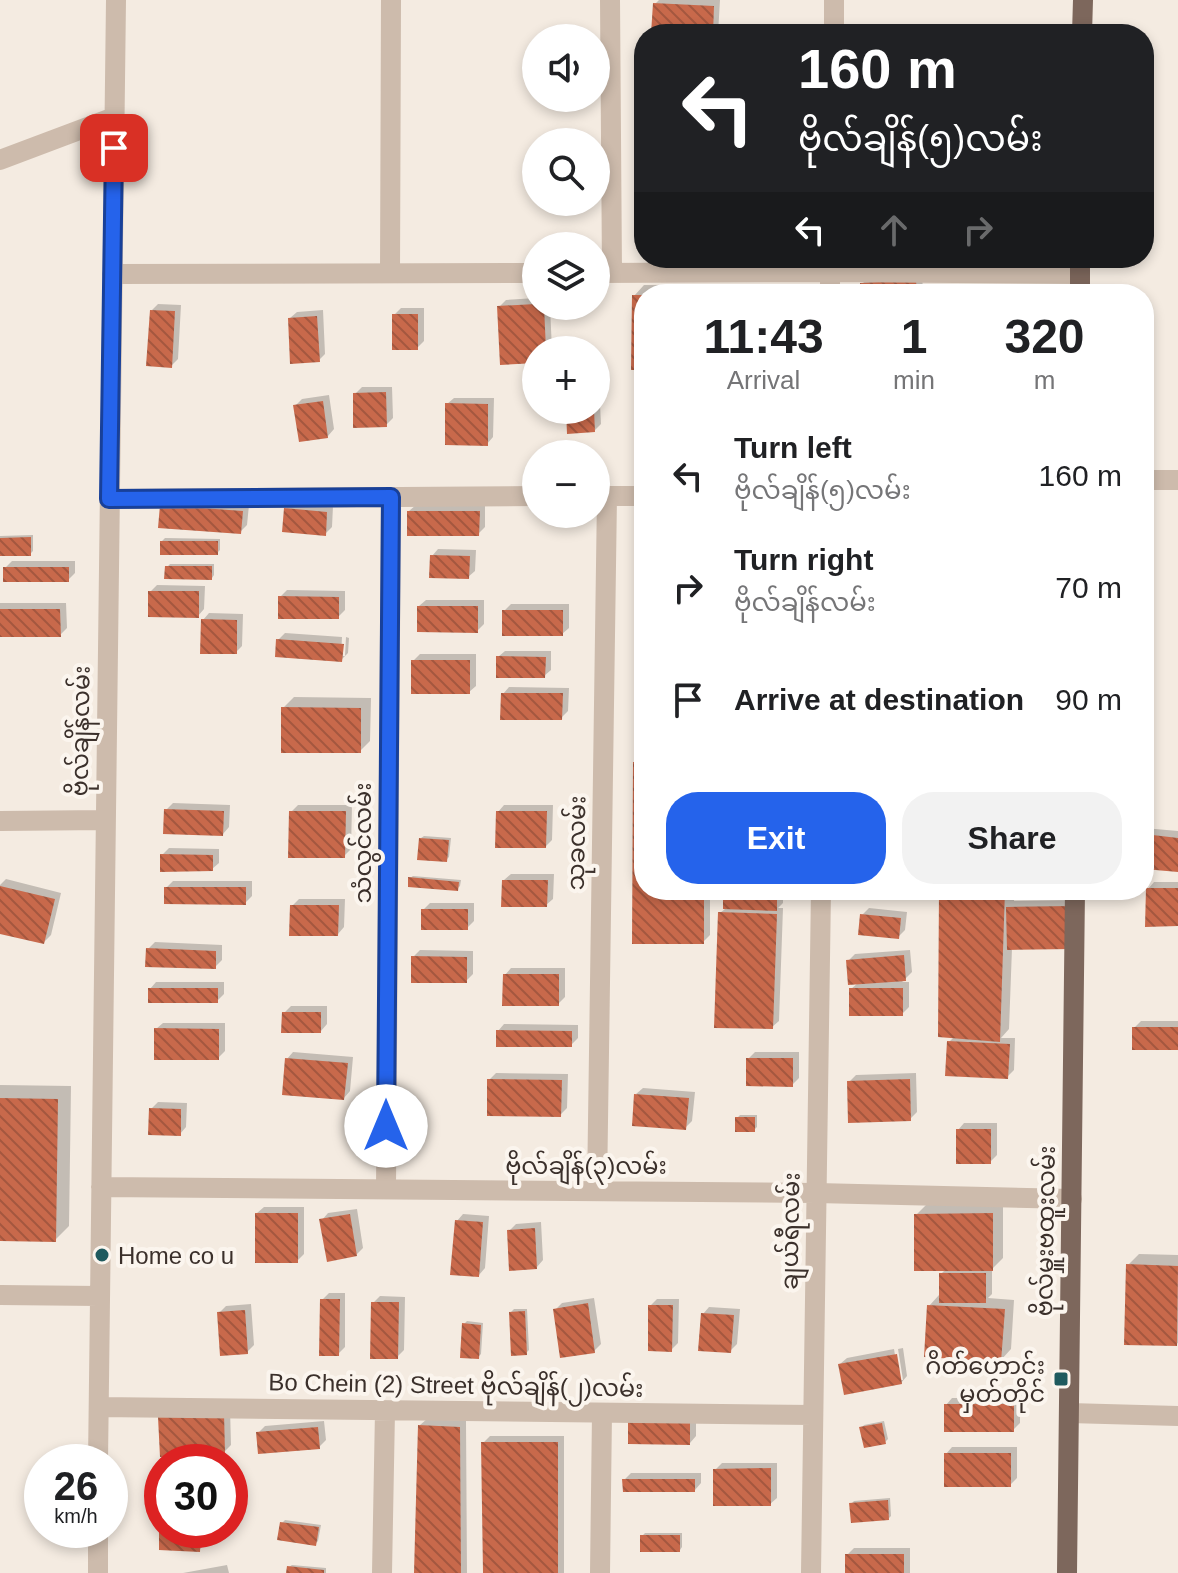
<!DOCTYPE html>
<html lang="en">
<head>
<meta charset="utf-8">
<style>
  body { margin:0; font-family:Arial,"Noto Sans Myanmar",sans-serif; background:#f2f2f2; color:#202124; height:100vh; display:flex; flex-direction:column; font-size:30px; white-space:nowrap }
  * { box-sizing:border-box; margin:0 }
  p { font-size:26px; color:#757577 }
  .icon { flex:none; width:44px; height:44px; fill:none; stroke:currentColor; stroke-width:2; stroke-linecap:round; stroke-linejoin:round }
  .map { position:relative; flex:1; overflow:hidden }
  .panel { position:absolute; left:634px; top:284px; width:520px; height:616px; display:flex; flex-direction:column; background:#fff; border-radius:32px; box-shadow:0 4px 12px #0003 }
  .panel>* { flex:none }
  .hud { position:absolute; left:634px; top:24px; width:520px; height:244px; border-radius:32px; box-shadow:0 4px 12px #0003; background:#202124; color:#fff; overflow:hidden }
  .buttons { position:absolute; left:522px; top:24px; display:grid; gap:16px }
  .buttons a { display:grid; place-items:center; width:88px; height:88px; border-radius:50%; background:#fff; box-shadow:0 4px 12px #0003; font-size:40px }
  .speed { position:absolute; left:24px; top:1444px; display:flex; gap:16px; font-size:40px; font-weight:700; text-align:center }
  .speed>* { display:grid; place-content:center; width:104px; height:104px; border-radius:50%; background:#fff; box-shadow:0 4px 12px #0003; line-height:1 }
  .speed small { font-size:20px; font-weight:400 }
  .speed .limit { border:12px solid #d22; background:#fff; color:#111 }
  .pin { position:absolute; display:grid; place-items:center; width:68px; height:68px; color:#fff; margin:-34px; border-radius:16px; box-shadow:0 4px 12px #0006 }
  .me { position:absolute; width:88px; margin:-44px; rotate:0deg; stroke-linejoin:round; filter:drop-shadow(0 0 6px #0008) }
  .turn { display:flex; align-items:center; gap:28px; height:168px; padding:0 32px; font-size:36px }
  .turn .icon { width:104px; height:104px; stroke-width:2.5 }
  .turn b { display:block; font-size:56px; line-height:68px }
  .lanes { display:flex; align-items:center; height:76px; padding:0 32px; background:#0003; justify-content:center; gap:40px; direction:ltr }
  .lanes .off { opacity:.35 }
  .eta { display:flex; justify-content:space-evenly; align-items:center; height:136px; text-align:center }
  .eta b { font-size:48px; font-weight:600; line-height:56px }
  .action { display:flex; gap:16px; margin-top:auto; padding:16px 32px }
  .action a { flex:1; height:92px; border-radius:32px; background:#2563eb; color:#fff; font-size:32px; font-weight:600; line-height:92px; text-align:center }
  .action a+a { background:#f2f2f2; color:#202124 }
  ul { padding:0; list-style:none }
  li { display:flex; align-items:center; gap:24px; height:112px; padding:0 32px }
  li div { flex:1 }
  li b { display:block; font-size:30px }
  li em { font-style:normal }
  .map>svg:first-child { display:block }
  .shadow { fill:#0003 }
  .building { fill:url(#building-back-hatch) }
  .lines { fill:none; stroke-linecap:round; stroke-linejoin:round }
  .minor { stroke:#cdbbac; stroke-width:20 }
  .major { stroke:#7d675c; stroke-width:20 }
  .route-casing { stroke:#184099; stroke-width:20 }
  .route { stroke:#2563eb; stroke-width:14 }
  .poi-dot { fill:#1f5a5e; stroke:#fbf5ee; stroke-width:3 }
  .labels { text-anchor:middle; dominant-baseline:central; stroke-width:8; stroke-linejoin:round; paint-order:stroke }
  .street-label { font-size:24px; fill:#3b302b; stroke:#fbf5ee }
  .poi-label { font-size:24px; fill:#3b302b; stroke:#fbf5ee; text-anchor:start }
</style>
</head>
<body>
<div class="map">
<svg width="1178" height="1573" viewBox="0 0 1178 1573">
  <defs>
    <pattern id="building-back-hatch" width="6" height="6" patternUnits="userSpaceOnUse" patternTransform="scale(2)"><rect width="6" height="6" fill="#c8694b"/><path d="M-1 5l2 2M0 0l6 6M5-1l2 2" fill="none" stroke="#a4573f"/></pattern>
  </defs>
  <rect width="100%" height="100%" fill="#f4ebe1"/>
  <path class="shadow" d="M659,0h61l-2,34h-65l2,-30z
    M922,274l1,18 -2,2h-59v-10l6,-6z
    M644,285l123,1v8h-123v74l-10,-72z
    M536,298v8h14l2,44h-16v11l-37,-54 7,-7z
    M158,304l23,1 -3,54 -7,7 -19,-56z
    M401,308h23v33l-7,7 -23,-33z
    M323,310l2,44 -6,6 -29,-42 7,-6z
    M599,384l2,40 -7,7 -26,-21h28v-25z
    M362,387h30l1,31 -7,7 -31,-31z
    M329,395l5,34 -6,7 -33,-30 7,-7z
    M454,398h40l-1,39 -6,7 -40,-40z
    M292,502l41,4 -1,21 -7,7 -39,-25z
    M249,505l-2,20 -7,7 -78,-26z
    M416,505h69v22l-7,7 -69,-23z
    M33,535v16l-3,3h-30v-18z
    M165,538l55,1v11l-3,3 -55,-12z
    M438,549l38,1 -1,21 -7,6 -36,-21z
    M12,561h63v12l-7,7 -63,-12z
    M170,564h44v11l-2,3 -45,-11z
    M157,585l48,1 -1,23 -6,7 -48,-24z
    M287,590l58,1v19l-7,7 -58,-20z
    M426,600h58v24l-7,7 -58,-25z
    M0,603h66l1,25 -7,7h-60z
    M511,604h58v24l-7,6 -58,-23z
    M209,613l34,1 -1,32 -6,6 -33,-32z
    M285,633l57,4 -1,19h4l1,-19 3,1 -1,15 -7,7 -63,-20z
    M505,651h46v19l-7,6 -46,-19z
    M420,654h56v32l-7,6 -56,-31z
    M509,687l60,1 -1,23 -7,7 -58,-24z
    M294,697l77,1 -1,43 -10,10 -77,-43z
    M642,756h2v134h66v45l-7,7h-69l1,-179z
    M173,803l57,2 -1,22 -6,7 -57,-24z
    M298,805h54l-1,44 -7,7 -53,-44z
    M504,805h49l-1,35 -6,6 -48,-34z
    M1144,828l34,3v39l-34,-3z
    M424,836l27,2 -2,19 -3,3 -25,-22z
    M169,848l50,1v14l-7,6 -50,-14z
    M511,874h43l-1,25 -7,6 -42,-25z
    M413,876l48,4 -1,6 -3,3 -47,-11z
    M6,879l55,14 -10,42 -7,7 -44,-11v-46z
    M173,881h79v15l-7,7 -79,-15z
    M1154,882h24v42l-30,-35z
    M725,890h58v13l-5,5h5l-4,113 -7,6 -52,-114 5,-4z
    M942,890h73l-1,11 64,-1 -66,48 -3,81 -8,9h14l-1,32 -7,7 -58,-35 6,-6z
    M299,899h46l-1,28 -6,7 -46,-28z
    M430,903h44v18l-7,7 -44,-18z
    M869,908l38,4 -2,18 -7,7 -36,-22z
    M155,942l67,3v15l-7,7 -67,-18z
    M420,950l53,1v23l-7,7 -53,-24z
    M910,950l2,22 -10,10h7v25l-7,7 -51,-25 7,-6 -10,-22 7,-7z
    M511,968h54v29l-7,7 -53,-29z
    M156,982h68v12l-7,7 -67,-12z
    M291,1006h36v18l-6,7 -37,-18z
    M1141,1021h37v27l-44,-20z
    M163,1023h62v28l-7,7 -62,-29z
    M504,1024l74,1v13l-7,7 -73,-14z
    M293,1052l60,5 -3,34 -6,7 -57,-39z
    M755,1052h44v26l-7,7 -44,-26z
    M496,1073l72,1 -1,34 -7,7 -71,-35z
    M916,1073l1,39 -7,7 -61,-37 7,-7z
    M0,1085l71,1 -2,140 -14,14 -55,-1z
    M643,1088l52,4 -3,29 -7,7 -49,-34z
    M158,1102l29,1 -1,24 -6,7 -29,-25z
    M740,1115h17v12l-3,3 -17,-12z
    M964,1123h33v32l-7,7 -32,-32z
    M927,1204h76v54l-11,11v25l-4,4 26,2 -3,49 -10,11 -72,-54 10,-11 2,-21 5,-5 -30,-54z
    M264,1207h40v47l-7,7 -40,-48z
    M357,1209l6,39 -7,7 -34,-35 6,-7z
    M463,1214l26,2 -4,52 -6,7 -22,-54z
    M541,1222l2,38 -6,7 -27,-37 6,-6z
    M1139,1254l39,1v88l-2,1 -48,-79z
    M329,1293h16v54l-7,7 -16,-54z
    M380,1296l25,1 -1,53 -7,7 -24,-54z
    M594,1298l7,46 -7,7 -39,-41 7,-7z
    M657,1299h22l-1,44 -7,7 -21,-44z
    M251,1304l3,41 -7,7 -28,-39 7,-7z
    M709,1307l31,2 -3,35 -7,7 -27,-37z
    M514,1309h13l2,41 -3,3 -15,-41z
    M467,1321l16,2 -2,31 -3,3 -14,-33z
    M903,1348l4,28 -6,7 -61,-19 7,-6 47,-9 5,31h4l-5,-31z
    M952,1398h68v25l-7,7 -67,-25z
    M230,1408l1,37 -6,6 -63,4z
    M696,1411v25l-6,7 -60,-1z
    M427,1419l39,2 1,152h-51l4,-148z
    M324,1421l2,19 -7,7 -61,-14 7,-7z
    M884,1421l4,18 -3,3 -23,-14 2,-3z
    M490,1436h74v137h-79l-2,-130z
    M952,1447h65v31l-7,7 -64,-31z
    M722,1463h55v35l-7,6 -55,-34z
    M631,1473h70v10l-6,7 -71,-10z
    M235,1497l5,12 -10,6v-16z
    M890,1498l1,18 -3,3 -36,-16 2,-2z
    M285,1520l36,5 -3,16 -3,3 -33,-21z
    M162,1530h44v13l-7,7z
    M645,1533h37v14l-2,3 -38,-14z
    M854,1548h56v25h-63v-18z
    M227,1565l2,8h-46z
    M292,1565l34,3v5h-38l1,-6z"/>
  <path class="building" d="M653,3l61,3 -1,28h-62z
    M916,280l1,14h-57v-11z
    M632,295h12v75h-13z
    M536,304v2h8l2,44h-10v13l-36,2 -3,-59z
    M150,310l25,1 -3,57 -26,-2z
    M392,314h26v36h-26z
    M317,316l3,46 -30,2 -2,-46z
    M386,392l1,35 -34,1v-35z
    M323,401l5,37 -29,4 -6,-37z
    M445,403l43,1v42l-43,-1z
    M566,410h28l1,22 -28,2z
    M160,505l83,6 -2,23 -83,-6z
    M284,508l43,4 -1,24 -44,-4z
    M407,511h73l-1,25h-72z
    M31,537v19h-31v-18z
    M160,541h58v14h-58z
    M430,555l40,1 -1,23 -40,-1z
    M165,566h47v14l-48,-1z
    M3,567h66v15h-66z
    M148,591h51v27l-51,-1z
    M278,596l61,1v22h-61z
    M417,606h61v27l-61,-1z
    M0,609h60l1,28h-61z
    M502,610h61v26h-61z
    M201,619l36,1v34h-37z
    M276,639l68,5 -2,18 -67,-5z
    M496,656l50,1 -1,21h-49z
    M411,660h59v34h-59z
    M501,693h62l-1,27h-62z
    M281,707l80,1v45h-80z
    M633,762h11v128h60v54h-72z
    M164,809l60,2 -1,25 -60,-2z
    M289,811h57l-1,47h-57z
    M496,811h51l-1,37h-51z
    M1144,834l34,4v34l-34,-3z
    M419,838l30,2 -2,22 -30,-2z
    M160,854l53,1v16l-53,1z
    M408,877l51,5 -1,9 -50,-4z
    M502,880h46l-1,27h-46z
    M0,886l55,13 -11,45 -44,-10z
    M164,887h82v18l-82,-1z
    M1146,888h32v38l-33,1z
    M723,890l54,2v19l-54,-2z
    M939,890h66l-5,152 -62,-5z
    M290,905h49l-1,31h-49z
    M1072,906v43l-65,1 -1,-43z
    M421,909h47v21h-47z
    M718,912l59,2 -4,115 -59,-1z
    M860,914l41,4 -2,21 -41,-4z
    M146,948l70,3v18l-71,-2z
    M904,955l2,26 -58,4 -2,-25z
    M411,956l56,1v26h-56z
    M503,974h56v32h-57z
    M148,988h70v15h-70z
    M849,988h54v28h-54z
    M282,1012h39v21h-40z
    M1132,1027h46v23h-46z
    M154,1028l65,1v31h-65z
    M496,1030l76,1v16h-76z
    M947,1041l63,3 -2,35 -63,-3z
    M285,1058l63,5 -4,37 -62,-5z
    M746,1058h47v29l-47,-1z
    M487,1079l75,1 -1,37 -74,-1z
    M910,1079l1,42 -63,2 -1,-42z
    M634,1094l55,4 -3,32 -54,-4z
    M0,1098l58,1 -2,143 -56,-1z
    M149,1108l32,1v27l-33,-1z
    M735,1117h20v15h-20z
    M956,1129h35v35h-35z
    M255,1213h43v50h-43z
    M993,1213v58h-79v-57z
    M350,1214l7,42 -30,6 -8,-43z
    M455,1220l28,2 -4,55 -29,-2z
    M535,1228l2,41 -28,2 -2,-41z
    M1126,1264l52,2 -1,80 -53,-1z
    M939,1273h47v30h-47z
    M320,1299h20l-1,57h-20z
    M371,1302h28l-1,57h-28z
    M588,1303l7,50 -35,5 -7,-49z
    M648,1305h25l-1,47 -24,-1z
    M927,1305l78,4 -4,53 -77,-5z
    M245,1310l3,44 -28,2 -3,-44z
    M525,1311l2,44 -16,1 -2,-44z
    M701,1313l33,2 -3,38 -33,-2z
    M462,1323l19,2 -2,34 -19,-1z
    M897,1354l5,30 -58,11 -6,-31z
    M944,1404h70v28h-70z
    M224,1413l1,40 -65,4 -2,-40z
    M628,1417h62v28l-62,-1z
    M882,1423l4,21 -22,4 -5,-21z
    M418,1425l42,2 1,146h-47z
    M318,1427l2,22 -62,5 -2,-22z
    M481,1442h77v131h-75z
    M944,1453h67v34h-67z
    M771,1468v38h-58v-37z
    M622,1479h73v13h-72z
    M888,1500l1,20 -38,3 -2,-20z
    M280,1522l39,5 -3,19 -39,-6z
    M159,1530l42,1 -1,21 -41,-2z
    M640,1535h40v17h-40z
    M845,1554h59v19h-59z
    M287,1566l37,4v3h-38z"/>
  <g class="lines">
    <path class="minor" d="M610,0l2,273
      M834,34v-34
      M0,160l114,-43
      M390,273l1,-273
      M596,273l234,-1 250,2
      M112,274l424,-1
      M830,294v-36
      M1144,480h34
      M596,496h48
      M109,499l427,-3
      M0,821l105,-1
      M101,1187l715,6 256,6
      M386,1189l5,-692
      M597,1191l10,-695
      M0,1295l99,1
      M99,1407l714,8
      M1069,1413l109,3
      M98,1462l18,-1462
      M98,1573v-43
      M382,1573l3,-162
      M600,1573l2,-160
      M811,1573l10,-683"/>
    <path class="major" d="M1082,34l1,-34
      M1080,294v-36
      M1067,1573l8,-683"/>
  </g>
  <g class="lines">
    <defs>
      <path id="route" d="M114,148l-5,351 282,-2 -5,629"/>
    </defs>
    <use href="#route" class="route-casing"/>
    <use href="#route" class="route"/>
  </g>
  <g class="poi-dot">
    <circle cx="102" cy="1255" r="8"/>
    <rect x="1053" y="1371" width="16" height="16" rx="4"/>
  </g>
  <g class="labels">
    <g class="street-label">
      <text transform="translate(80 731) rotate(-89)">ဗိုလ်ချိန်လမ်း</text>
      <text transform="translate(362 843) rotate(-90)">သံလွင်လမ်း</text>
      <text transform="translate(576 843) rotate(-89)">သုခလမ်း</text>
      <text x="586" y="1165">ဗိုလ်ချိန်(၃)လမ်း</text>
      <text transform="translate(790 1231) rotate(-89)">ချယ်ရီလမ်း</text>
      <text transform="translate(1045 1231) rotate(-89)">ဗိုလ်မှူးဗထူးလမ်း</text>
      <text transform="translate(456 1385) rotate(1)">Bo Chein (2) Street ဗိုလ်ချိန်(၂)လမ်း</text>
    </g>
    <g class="poi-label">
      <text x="118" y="1255">Home co u</text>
      <text x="1045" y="1365" text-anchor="end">ဂိတ်ဟောင်း<tspan x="1045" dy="28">မှတ်တိုင်</tspan></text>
    </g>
  </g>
</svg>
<div class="buttons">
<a><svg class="icon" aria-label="sound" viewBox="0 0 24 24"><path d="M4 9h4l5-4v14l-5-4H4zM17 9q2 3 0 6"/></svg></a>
<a><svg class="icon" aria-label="search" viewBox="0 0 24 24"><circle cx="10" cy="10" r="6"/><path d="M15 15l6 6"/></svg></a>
<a><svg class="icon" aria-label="layers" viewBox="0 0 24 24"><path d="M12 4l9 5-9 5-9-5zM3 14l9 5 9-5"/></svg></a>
<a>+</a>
<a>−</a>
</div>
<div class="speed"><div>26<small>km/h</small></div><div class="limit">30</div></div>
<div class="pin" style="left:114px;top:148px;background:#d93025"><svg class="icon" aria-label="arrive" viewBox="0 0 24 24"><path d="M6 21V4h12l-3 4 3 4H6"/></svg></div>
<svg class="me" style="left:386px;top:1126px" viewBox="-20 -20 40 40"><circle r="19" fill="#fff"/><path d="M0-13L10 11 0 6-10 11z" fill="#2563eb"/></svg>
<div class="hud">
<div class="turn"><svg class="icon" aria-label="left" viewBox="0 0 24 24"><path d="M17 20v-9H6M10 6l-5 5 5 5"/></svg><div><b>160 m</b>ဗိုလ်ချိန်(၅)လမ်း</div></div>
<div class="lanes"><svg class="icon" aria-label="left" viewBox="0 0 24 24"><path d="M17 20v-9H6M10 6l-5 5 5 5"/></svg><svg class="icon off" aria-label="ahead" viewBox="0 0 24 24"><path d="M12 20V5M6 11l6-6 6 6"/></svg><svg class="icon off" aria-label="right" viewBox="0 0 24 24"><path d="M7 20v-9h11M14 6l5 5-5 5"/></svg></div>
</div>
<section class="panel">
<div class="eta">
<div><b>11:43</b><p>Arrival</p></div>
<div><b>1</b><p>min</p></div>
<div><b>320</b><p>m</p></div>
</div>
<ul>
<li><svg class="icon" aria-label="left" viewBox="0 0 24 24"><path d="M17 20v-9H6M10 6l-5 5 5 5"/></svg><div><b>Turn left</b><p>ဗိုလ်ချိန်(၅)လမ်း</p></div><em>160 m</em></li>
<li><svg class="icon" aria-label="right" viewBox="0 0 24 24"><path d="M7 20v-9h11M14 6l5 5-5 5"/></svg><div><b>Turn right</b><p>ဗိုလ်ချိန်လမ်း</p></div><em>70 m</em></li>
<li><svg class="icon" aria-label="arrive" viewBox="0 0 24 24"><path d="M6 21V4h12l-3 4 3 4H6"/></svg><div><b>Arrive at destination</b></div><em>90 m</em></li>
</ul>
<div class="action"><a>Exit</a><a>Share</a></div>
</section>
</div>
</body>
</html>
